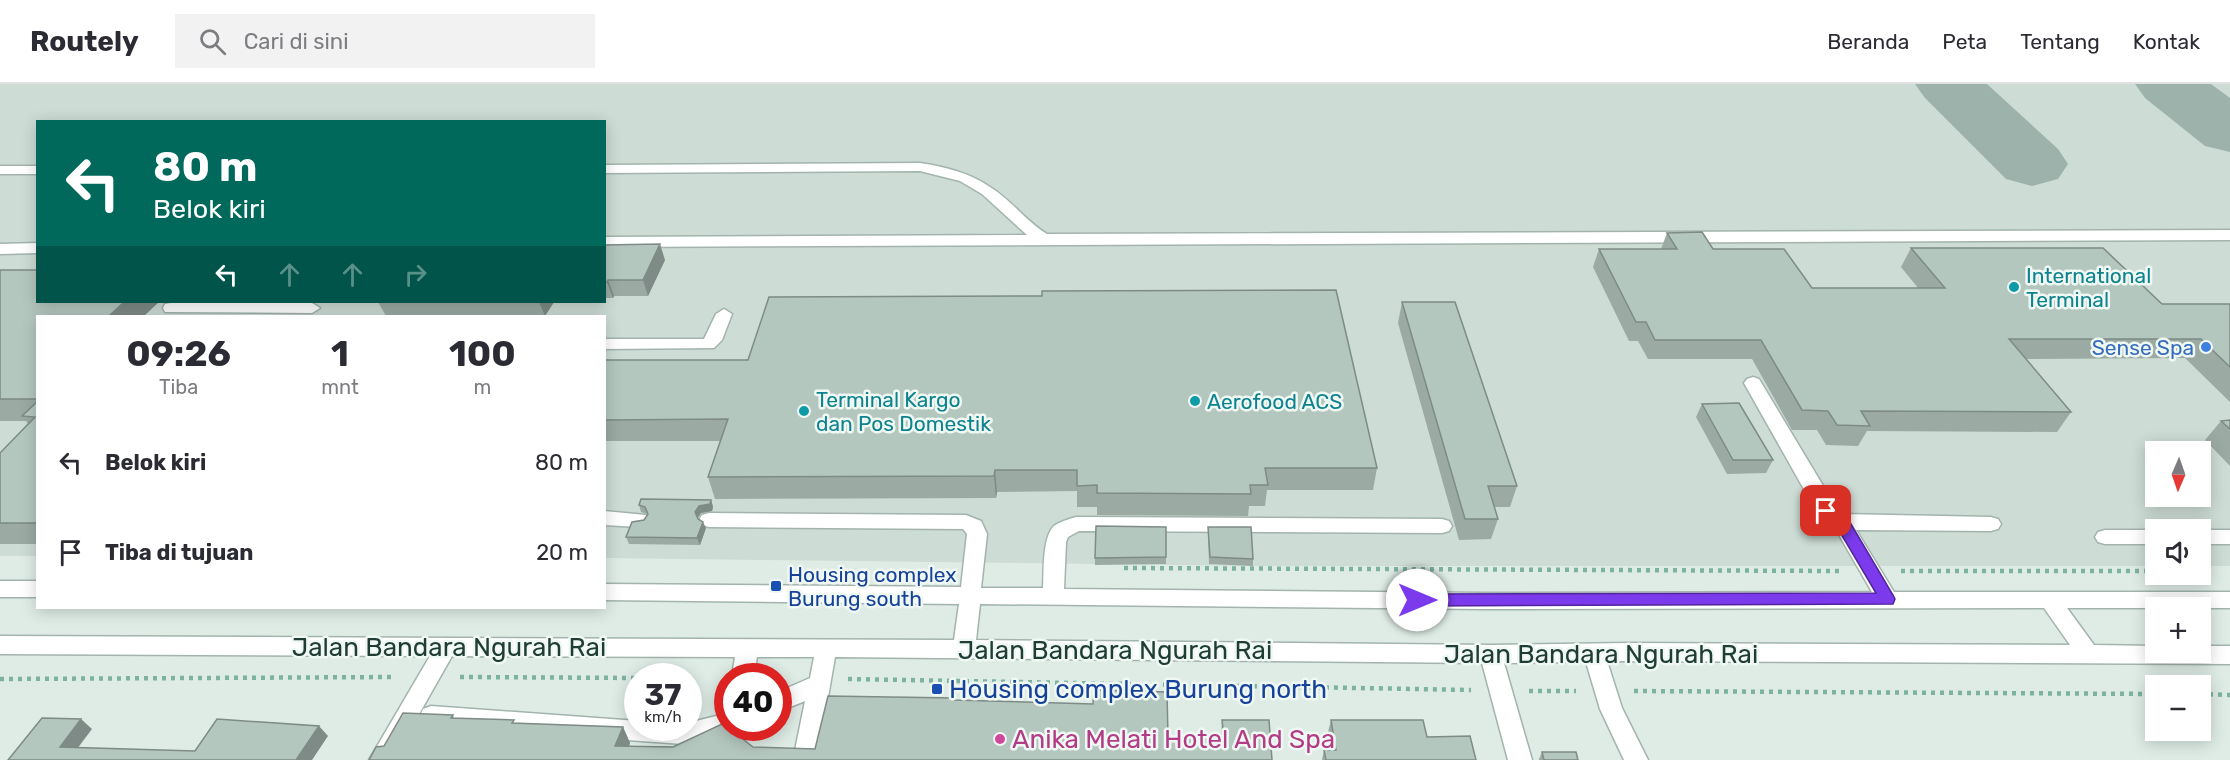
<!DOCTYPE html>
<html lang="id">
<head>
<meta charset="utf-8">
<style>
  body { margin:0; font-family:Rubik,sans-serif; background:#f2f2f3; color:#2b2b33; height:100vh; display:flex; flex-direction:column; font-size:22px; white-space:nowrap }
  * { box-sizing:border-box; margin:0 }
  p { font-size:20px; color:#7c7c81 }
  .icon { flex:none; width:33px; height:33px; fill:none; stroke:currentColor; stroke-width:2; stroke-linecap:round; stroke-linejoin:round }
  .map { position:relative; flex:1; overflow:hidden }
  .side { position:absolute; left:36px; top:231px; width:570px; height:294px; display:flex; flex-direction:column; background:#fff; border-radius:0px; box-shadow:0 3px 15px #0003 }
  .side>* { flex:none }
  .banner { position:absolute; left:36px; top:36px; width:570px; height:183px; border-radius:0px; box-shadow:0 3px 15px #0003; background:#00695c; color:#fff; overflow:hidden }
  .needle { width:39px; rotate:182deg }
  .buttons { position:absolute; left:2145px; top:357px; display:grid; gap:12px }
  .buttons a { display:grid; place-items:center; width:66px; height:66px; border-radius:0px; background:#fff; box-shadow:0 3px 15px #0003; font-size:30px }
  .speed { position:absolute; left:624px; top:579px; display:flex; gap:12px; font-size:30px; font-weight:700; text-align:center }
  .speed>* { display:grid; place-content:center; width:78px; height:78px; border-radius:50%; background:#fff; box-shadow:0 3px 15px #0003; line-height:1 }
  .speed small { font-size:15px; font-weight:400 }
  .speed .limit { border:9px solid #d22; background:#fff; color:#111 }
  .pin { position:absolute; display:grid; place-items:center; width:51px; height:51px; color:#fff; margin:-26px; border-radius:12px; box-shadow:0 3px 9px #0006 }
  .me { position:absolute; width:66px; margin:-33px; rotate:90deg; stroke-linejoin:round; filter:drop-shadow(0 0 4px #0008) }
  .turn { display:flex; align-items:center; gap:21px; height:126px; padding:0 18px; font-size:27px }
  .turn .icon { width:78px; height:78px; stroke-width:2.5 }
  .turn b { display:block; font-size:42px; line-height:51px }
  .lanes { display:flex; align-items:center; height:57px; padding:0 18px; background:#0003; justify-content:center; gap:30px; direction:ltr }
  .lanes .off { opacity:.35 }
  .eta { display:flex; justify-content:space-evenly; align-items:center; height:102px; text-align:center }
  .eta b { font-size:36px; font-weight:700; line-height:42px }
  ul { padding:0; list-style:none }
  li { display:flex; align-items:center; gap:18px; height:90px; padding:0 18px }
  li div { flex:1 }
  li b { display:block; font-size:22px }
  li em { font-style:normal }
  header { display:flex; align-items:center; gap:36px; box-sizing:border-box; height:84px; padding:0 30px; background:#fff; border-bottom:2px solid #e1e1e2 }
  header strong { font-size:28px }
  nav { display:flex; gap:33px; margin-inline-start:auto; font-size:21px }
  .search { width:420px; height:54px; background:#f2f2f3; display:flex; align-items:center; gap:15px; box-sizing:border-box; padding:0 21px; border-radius:0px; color:#7c7c81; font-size:22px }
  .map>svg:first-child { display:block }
  .built { fill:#cddcd5; fill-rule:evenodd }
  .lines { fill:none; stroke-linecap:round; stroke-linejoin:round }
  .taxiway { fill:#9cb2ab; fill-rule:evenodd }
  .minor-casing { stroke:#a2b4ad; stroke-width:3 }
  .path { stroke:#7db2a1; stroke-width:4.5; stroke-dasharray:4 5; stroke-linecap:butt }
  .minor { fill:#fff; fill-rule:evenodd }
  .wall { fill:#9baba4 }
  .shaded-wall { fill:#7e8b86 }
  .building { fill:#b4c7bf; stroke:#7e8b86; stroke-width:1.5 }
  .route { fill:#7c3aed; stroke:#51269a; stroke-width:1.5 }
  .culture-dot { fill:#0f9aa8; stroke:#f0f8f4; stroke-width:2 }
  .shop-dot { fill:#3f7fe0; stroke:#f0f8f4; stroke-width:2 }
  .transit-dot { fill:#1a4fb4; stroke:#f0f8f4; stroke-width:2 }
  .hotel-dot { fill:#d1479c; stroke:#f0f8f4; stroke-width:2 }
  .labels { text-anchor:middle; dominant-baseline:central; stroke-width:5; stroke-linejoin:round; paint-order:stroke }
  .culture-label { font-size:21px; fill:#0d838f; stroke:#f0f8f4; text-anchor:start }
  .shop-label { font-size:21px; fill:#366cbe; stroke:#f0f8f4; text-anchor:end }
  .transit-label { font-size:21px; fill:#164399; stroke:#f0f8f4; text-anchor:start }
  .near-street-label { font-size:26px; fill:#1f3d35; stroke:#f0f8f4 }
  .near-transit-label { font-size:26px; fill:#164399; stroke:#f0f8f4; text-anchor:start }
  .near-hotel-label { font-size:26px; fill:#b23c85; stroke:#f0f8f4; text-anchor:start }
</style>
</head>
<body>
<header>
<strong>Routely</strong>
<div class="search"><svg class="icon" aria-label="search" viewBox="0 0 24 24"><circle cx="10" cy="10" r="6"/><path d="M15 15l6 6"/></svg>Cari di sini</div>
<nav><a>Beranda</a><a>Peta</a><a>Tentang</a><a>Kontak</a></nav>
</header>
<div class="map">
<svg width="2230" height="676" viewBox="0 0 2230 676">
  <rect width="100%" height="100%" fill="#dfece6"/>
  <path class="built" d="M0,0h2230v482h-29l-1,-36h-44l-1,36h-902l-648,-8 -1,-242h-566l-1,240h-37zM38,38h566v180h-566zM2156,368h44v44h-44z"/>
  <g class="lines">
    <path class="taxiway" d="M1915,0h72l71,65 10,15 -10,15 -26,7 -26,-7 -81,-81z
      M2135,0h76l19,14v54l-25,-6 -60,-48z"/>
    <defs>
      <path id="minor" d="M920,79c25,4 48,9 70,24 21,13 36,34 57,47l1183,-4v10l-1626,7v-10l423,-2 -45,-41 -22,-13 -40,-10 -316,2v-8z
        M0,82h38v8h-38z
        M38,159v10l-38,1v-10z
        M171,219h141l8,5 -8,5 -147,-1 -2,-4 2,-4z
        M724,225l8,5 -10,26 -8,8 -110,1v-10h100l12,-25z
        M1753,293l6,2 81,135 151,3 7,2 3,5 -3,5 -7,2 -135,-1 38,62h336v16h-163l27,37 62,1v6h44v-6h30v18l-623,-3 15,47 26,52h-24l-24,-51 -14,-47 -82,1 28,97h-24l-26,-97 -647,-6 -18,103h-24l12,-59 -27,11v-20l32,-14 4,-21h-57l-3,19h-22l3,-19 -283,-1 -59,104h-24l61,-104 -430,-2v-18l954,4 5,-36 -355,-4v-16l357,3 6,-53 -4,-5 -254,-2 -7,-2 -3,-5 3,-5 7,-2 257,2 15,6 6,13 -6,54h62c1,-15 -1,-51 11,-62 5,-4 15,-7 22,-9l366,2 7,2 3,5 -3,5 -7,2 -363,-2 -11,6 -2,5 -2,47 420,4 388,-1 -37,-64 -8,-2 -8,-10 -75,-133 3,-4zM980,520l504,5 560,-1 26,37 -442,-2 -137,2 -515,-5z
        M604,427l42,4 3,5 -3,5 -7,2 -35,-2z
        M2105,446h51v14h-51l-7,-2 -3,-5 3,-5z
        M2200,446h30v14h-30z
        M0,497h38v16h-38z
        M431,622l207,15v7h50v-5l40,-10v15h9l-1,2 -34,11 -19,3 -252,-18 -8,-3 -3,-7 3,-7z"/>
    </defs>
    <use href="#minor" class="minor-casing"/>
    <path class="path" d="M1124,484l716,3
      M1901,487h255
      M460,593l178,1
      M0,595l395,-2
      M848,595l623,11
      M1529,607h47
      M1634,607l522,3
      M2200,610l30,1"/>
    <use href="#minor" class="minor"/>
  </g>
  <path class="wall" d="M1667,149l46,16 99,39h106l-17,-21 10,-19 251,56h68v98l-45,-44 -160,1 46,53 -14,20 -190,-1 -9,15 -32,-1 -9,-15h-25l-40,-71h-104l-10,-18h-9l-36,-74 6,-18h62z
    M604,161l61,15 -17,36h-34l-1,2h-9z
    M0,186l38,46v228h-38v-91l28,-29 -2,-3h-26z
    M378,218h176l-9,14h-159z
    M1402,218l115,184 -7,21h-16l4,12 -7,20 -32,1 -61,-217z
    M604,276h144l629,108 -4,22h-106l-2,16h-16l-1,10 -151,-1v-8h-20v-16l-80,1 -1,6 -281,1 -7,-22 12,-36h-116z
    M1702,320l71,56 -7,13 -39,1 -31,-57z
    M2230,336v46l-25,-26 16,-19z
    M711,416l2,7 -1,4 -11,2 -4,5 9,10 -6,17 -71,-1 -3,-7 18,-17 4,-6 -7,-2 -2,-7z
    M1166,443v37l-71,1v-7z
    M1208,443l45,32v7l-44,-2 -1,-30z
    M954,614l1,2 213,37h53l1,-17 50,40 -888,-14 69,-31 1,3 62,5 107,4 7,16 -1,3 124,1 62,2z
    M1331,636l96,17 49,23h-154l2,-10h7l-3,-18z
    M1542,668l36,8h-39v-1z"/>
  <path class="shaded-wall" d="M660,160l5,16 -17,36 -5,-16z
    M608,196l6,16 -1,2 -6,-16z
    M124,218h35l-15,14h-35z
    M539,218h15l-9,14z
    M995,386l2,22 -1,6 -2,-22z
    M711,416l2,7 -1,4 -11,2 -4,6 -2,-7 4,-6z
    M703,438l3,6 -6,17 -3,-7z
    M81,635l11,10 -21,28 -11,-10z
    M319,642l9,10 -16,24h-16z
    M623,643l7,16 -6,17 -9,-14z"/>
  <path class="building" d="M1702,148l11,17h71l28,39h133l-34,-40h192l59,56h68v63l-29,-28h-192l62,73 -210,-1 9,15 -33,-1 -9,-14 -26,-1 -41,-70h-106l-9,-18h-10l-37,-73h78l-10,-16z
    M660,160l-17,36h-35l-1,2h-3v-37z
    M0,186h38v32h86l-15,14h-71v83h-38z
    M1336,206l41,178h-112l3,17h-18l1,9 -154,-1v-8l-20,1v-16h-82l-1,6 -286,1 20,-58 -124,1v-60h144l21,-63 273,-1v-5z
    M1402,218h53l62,184h-29l10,33h-33z
    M38,317v122h-38v-70l35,-36 -13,-1z
    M1739,319l34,57h-40l-31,-56z
    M2230,336v9l-9,-8z
    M641,415l70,1 -1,4 -11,2 -4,6 3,7 5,3 -6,16 -71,-1 6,-15 12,-2 4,-6 -3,-7 -6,-2z
    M1096,442l70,1v30l-71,1z
    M1208,443h43l2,32 -43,-2z
    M1094,606l73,2 1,45h56l-2,-17h47l3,40h-903l7,-13 8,-1 19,-33 50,2 -2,3 63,2 -2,3 111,4 -8,19 58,1 51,-24 4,3v2h1l24,19 62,2 13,-53 126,2v2l139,4z
    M42,634l39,1 -21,28 135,4 22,-32 102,7 -23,34h-288z
    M1331,636h92l4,17 43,-1 6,24h-150l-2,-10h12z
    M1542,668h34l2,8h-34z"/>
  <path class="route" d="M1826,422c8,2 12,10 22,13l45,76 2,4 -2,5 -476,2 -6,-2 -2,-4 2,-4 6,-2 459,-1 -39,-66c-9,-2 -14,-8 -19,-16l2,-4z"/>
  <g class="culture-dot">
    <circle cx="2014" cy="203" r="6"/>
    <circle cx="1195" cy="317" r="6"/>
    <circle cx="804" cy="327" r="6"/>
  </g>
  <circle class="shop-dot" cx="2206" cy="263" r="6"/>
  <g class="transit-dot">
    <rect x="770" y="496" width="12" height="12" rx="3"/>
    <rect x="931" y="599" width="12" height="12" rx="3"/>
  </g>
  <circle class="hotel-dot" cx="1000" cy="655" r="6"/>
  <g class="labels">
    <g class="culture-label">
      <text x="2026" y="191">International<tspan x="2026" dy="24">Terminal</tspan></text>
      <text x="816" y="315">Terminal Kargo<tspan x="816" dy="24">dan Pos Domestik</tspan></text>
      <text x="1207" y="317">Aerofood ACS</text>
    </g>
    <g class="shop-label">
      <text x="2194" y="263">Sense Spa</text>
    </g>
    <g class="transit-label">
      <text x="788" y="490">Housing complex<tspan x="788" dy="24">Burung south</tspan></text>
    </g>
    <g class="near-street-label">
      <text x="449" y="563">Jalan Bandara Ngurah Rai</text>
      <text x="1115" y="566">Jalan Bandara Ngurah Rai</text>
      <text x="1601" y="570">Jalan Bandara Ngurah Rai</text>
    </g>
    <g class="near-transit-label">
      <text x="949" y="605">Housing complex Burung north</text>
    </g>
    <g class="near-hotel-label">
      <text x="1012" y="655">Anika Melati Hotel And Spa</text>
    </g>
  </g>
</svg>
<div class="buttons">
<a><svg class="needle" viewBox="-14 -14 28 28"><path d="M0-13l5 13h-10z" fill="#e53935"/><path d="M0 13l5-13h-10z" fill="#7c7c81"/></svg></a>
<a><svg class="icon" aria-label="sound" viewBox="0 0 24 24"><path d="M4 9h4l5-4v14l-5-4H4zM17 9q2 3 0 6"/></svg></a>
<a>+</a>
<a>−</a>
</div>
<div class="speed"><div>37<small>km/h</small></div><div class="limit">40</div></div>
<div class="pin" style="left:1826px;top:427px;background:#d93025"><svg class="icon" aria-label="arrive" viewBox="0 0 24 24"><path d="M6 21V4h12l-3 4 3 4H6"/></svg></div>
<svg class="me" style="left:1417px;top:516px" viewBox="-20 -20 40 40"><circle r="19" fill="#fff"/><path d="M0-13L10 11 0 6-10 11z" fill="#7c3aed"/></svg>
<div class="banner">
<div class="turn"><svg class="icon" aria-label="left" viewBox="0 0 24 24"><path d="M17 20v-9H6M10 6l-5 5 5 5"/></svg><div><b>80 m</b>Belok kiri</div></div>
<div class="lanes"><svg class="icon" aria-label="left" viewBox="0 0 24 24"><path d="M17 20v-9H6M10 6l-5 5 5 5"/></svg><svg class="icon off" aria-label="ahead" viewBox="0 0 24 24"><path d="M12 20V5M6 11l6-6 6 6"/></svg><svg class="icon off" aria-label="ahead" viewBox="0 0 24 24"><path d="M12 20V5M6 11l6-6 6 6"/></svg><svg class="icon off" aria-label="right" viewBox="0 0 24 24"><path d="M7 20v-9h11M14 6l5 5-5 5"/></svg></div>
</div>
<section class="side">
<div class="eta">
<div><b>09:26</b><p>Tiba</p></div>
<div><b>1</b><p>mnt</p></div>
<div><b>100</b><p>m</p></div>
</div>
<ul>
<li><svg class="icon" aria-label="left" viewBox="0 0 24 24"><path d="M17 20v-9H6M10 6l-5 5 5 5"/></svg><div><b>Belok kiri</b></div><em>80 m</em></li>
<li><svg class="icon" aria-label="arrive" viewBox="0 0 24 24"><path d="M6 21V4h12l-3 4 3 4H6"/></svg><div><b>Tiba di tujuan</b></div><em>20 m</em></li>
</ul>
</section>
</div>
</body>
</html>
